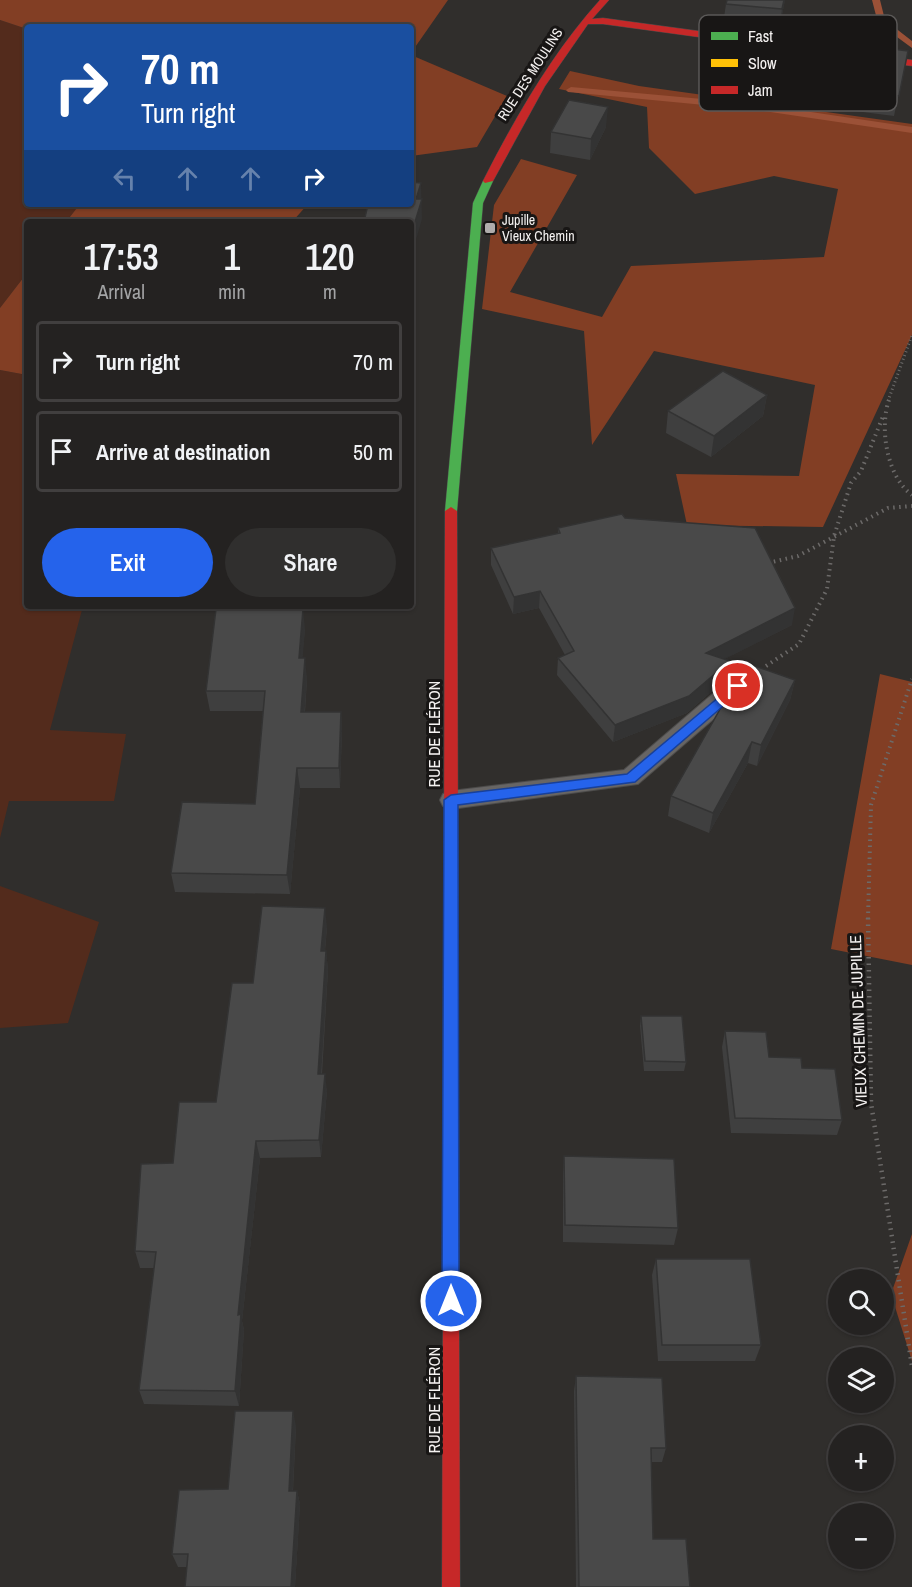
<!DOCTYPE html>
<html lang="en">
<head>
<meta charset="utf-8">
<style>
  body { margin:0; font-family:"Archivo Narrow",sans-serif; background:#302f2e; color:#f1f3f6; height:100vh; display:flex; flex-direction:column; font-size:22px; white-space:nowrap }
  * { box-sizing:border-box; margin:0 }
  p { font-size:20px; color:#a3a4a5 }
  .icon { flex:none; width:33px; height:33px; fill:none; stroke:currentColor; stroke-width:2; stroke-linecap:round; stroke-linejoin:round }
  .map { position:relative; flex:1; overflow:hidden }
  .sheet { position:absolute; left:24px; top:219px; width:390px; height:390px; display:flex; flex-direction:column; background:#242221; border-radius:6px; box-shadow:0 2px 4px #0004,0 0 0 2px #413f3f }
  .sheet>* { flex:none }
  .top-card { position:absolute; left:24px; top:24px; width:390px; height:183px; border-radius:6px; box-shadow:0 2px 4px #0004,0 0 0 2px #413f3f; background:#1a4fa0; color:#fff; overflow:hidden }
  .tools { position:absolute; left:828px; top:1269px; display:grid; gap:12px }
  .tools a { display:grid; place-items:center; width:66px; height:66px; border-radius:50%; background:#242221; box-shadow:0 2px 4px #0004,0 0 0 2px #413f3f; font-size:30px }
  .pin { position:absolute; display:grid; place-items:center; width:51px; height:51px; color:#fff; margin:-26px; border:3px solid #fff; border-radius:50%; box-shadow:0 2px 6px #0007 }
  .me { position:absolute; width:66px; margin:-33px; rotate:0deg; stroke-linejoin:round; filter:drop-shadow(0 0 4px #0008) }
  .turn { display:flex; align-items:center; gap:21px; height:126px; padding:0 18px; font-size:27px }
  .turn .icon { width:78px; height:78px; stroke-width:2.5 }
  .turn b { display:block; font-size:42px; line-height:51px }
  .lanes { display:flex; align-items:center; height:57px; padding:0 18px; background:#0003; justify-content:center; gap:30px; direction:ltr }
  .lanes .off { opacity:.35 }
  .eta { display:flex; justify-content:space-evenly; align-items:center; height:102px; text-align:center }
  .eta b { font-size:36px; font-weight:600; line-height:42px }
  .cta { display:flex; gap:12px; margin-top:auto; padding:12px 18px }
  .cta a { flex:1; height:69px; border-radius:36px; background:#2563eb; color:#fff; font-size:24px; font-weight:600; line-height:69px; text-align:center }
  .cta a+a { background:#302f2e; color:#f1f3f6 }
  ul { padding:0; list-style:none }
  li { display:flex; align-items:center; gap:18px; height:81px; margin:0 12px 9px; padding:0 6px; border:3px solid #413f3f; border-radius:6px }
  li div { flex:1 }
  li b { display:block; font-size:22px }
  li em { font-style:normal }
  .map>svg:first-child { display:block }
  .green { fill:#532b1c }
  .forest { fill:#823e24 }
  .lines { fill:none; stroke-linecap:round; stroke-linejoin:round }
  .stream { fill:#9b5137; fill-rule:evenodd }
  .lane-casing { stroke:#4c4b4a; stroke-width:2 }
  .fast-casing { stroke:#4c4b4a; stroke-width:1 }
  .slow-casing { stroke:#4c4b4a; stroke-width:1 }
  .jam-casing { stroke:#4c4b4a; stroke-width:1 }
  .path-far2 { stroke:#6c6a69; stroke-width:3; stroke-dasharray:1 3; stroke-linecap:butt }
  .path-far1 { stroke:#6c6a69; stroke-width:4; stroke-dasharray:1.5 4.5; stroke-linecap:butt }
  .path { stroke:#6c6a69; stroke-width:4.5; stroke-dasharray:1.5 5; stroke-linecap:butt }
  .lane { fill:#676564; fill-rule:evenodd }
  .fast { fill:#4caf50; fill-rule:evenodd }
  .slow { fill:#ffc107; fill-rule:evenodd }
  .jam { fill:#c62828; fill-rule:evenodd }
  .wall { fill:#3f3f3f }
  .shaded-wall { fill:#333 }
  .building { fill:#494949; stroke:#333; stroke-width:1.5 }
  .route { fill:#2563eb; stroke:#184099; stroke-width:1.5 }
  .poi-dot { fill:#b0adac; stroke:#181615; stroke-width:2 }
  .labels { text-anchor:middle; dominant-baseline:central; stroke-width:6; stroke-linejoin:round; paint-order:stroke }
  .far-street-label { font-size:14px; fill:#f5f2f1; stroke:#181615 }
  .far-poi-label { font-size:14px; fill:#f5f2f1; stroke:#181615; text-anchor:start }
  .street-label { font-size:16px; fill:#f5f2f1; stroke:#181615 }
  .key { fill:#181615; stroke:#5a5857; stroke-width:1.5 }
  .key-label { font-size:16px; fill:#f5f2f1 }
</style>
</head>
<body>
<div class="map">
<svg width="912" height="1587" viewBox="0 0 912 1587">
  <rect width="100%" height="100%" fill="#302e2c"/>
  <path class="green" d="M0,20l27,9v175h53l-14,18h-39v51l-27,35z
    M0,370l27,5v231h56l-33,124 76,4 -12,67h-105l-9,37z
    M0,886l99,36 -31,101 -68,5z"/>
  <path class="forest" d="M0,0h448l-37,53v-26l-384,2 -27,-9z
    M411,55l96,41 -30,51 -66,9z
    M570,71l69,15 273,38v211l-89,192 -136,-2 -11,-51 123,2 16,-91 -161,-34 -62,94 -8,-114 -102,-22 12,-104 27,-46 56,16 -67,117 92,25 29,-51 193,-9 14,-68 -64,-13 -79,18 -46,-46 -2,-41 -88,-18z
    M80,204h228l-16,18h-226z
    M27,273v102l-27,-5v-62z
    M880,674l32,8v283l-81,-16z
    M912,1234v127l-21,-67z"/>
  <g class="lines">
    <path class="stream" d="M872,0h8l5,20 27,21v7l-34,-25z
      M571,87l186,17 155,23v6l-155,-23 -189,-18 -2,-2z"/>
    <defs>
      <path id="lane" d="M738,677l8,2 3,6 -3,6 -108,93 -187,25 -8,-3 -3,-6 3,-6 8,-3 173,-21 106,-91z"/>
      <path id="fast" d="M488,178l5,3 -10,22 -26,308 -6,4 -6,-4 28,-308 10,-22z"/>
      <path id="slow" d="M451,837l5,1 2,4 1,464 -2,6 -6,2 -6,-2 -2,-6 1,-464 2,-4z"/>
      <path id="jam" d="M600,0h9l-17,19 11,-1 309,42v6l-309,-42h-15l-43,62 -52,95 -8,2 -2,-2c33,-65 70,-129 117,-181z
        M451,507l6,4 1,331 -2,4h-10l-2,-4 1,-331z
        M451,1298l6,2 2,6 1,281h-18l1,-281 2,-6z"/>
    </defs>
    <use href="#lane" class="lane-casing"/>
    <use href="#fast" class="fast-casing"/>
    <use href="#slow" class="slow-casing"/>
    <use href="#jam" class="jam-casing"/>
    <path class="path-far2" d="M888,401l24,-66"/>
    <path class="path-far1" d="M889,400c-10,28 -2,77 23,95
      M768,563l30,-7 90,-48 24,-2
      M766,666l33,-22 28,-55 7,-53 17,-53 10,-12 23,-57
      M868,919l3,-114 41,-126"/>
    <path class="path" d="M868,918l3,185 41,263"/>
    <use href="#lane" class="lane"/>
    <use href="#fast" class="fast"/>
    <use href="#slow" class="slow"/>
    <use href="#jam" class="jam"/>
  </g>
  <path class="wall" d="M785,0l-6,29 -56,-5 3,-20z
    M908,51l-14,65 -39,-5 4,-21z
    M606,127l-16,33 -40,-7 1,-21z
    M767,395l-4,21 -52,41 -45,-24 2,-22z
    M625,518l167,107 -68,34 6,2 -3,17 -40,35 -74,29 -56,-67 1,-17 7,-3 -26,-47 -26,6 -22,-49v-17l67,-14v-6z
    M305,629l-3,29 5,21 -2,33h36l1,20 -2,56h-40l-10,106 -115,-2 -4,-19 84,-69 8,-93h-53l-4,-20z
    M795,680l-5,20 -33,66 -9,-3 -39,70 -41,-17 3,-20z
    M327,927l-2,24h1l2,19 -6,104 5,17 -6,66 -61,1 -18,163 2,9 -5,76 -95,-2 -5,-14 15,-122h-14l-5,-17 38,-88 43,-61 37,-119z
    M641,1016l45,46 -2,9h-40l-4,-45z
    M725,1031l44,26 33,11 40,52 -5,15 -106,-2 -9,-86z
    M564,1156l114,72 -4,17 -111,-3v-68z
    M656,1259l105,86 -6,16h-97l-6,-86z
    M576,1376l90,72 -4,14h-11l2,77 37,48h-114l-2,-196z
    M296,1426l-3,65h4l3,13 -5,83h-110l2,-20h-9l-6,-13 56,-65z"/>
  <path class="shaded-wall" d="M784,0h1l-6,29 3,-20z
    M608,107l-2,20 -16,33 1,-21z
    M421,183l1,36 -11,38v-22l5,-36z
    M767,395l-4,21 -52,41 3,-21z
    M540,591l-1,17 -26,6 1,-17z
    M795,608l-3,17 -89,45 3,-17z
    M303,609l2,20 -4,50 -2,-21z
    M305,658l2,21 -4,53 -2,-20z
    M730,661l-3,17 -40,35 -74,29 2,-17z
    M795,680l-5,20 -33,66 4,-21z
    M341,712l1,20 -2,56 -1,-20z
    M752,742l-4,21 -39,70 4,-20z
    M297,768l3,20 -10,106 -3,-19z
    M325,908l2,19 -4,43 -2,-19z
    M326,951l2,19 -8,121 -2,-17z
    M325,1074l2,17 -6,66 -2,-17z
    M256,1141l4,17 -18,163 2,9 -5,76 -4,-15 3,-76z
    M293,1411l3,15 -4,78 -3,-13z
    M297,1491l3,13 -5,83h-4z"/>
  <path class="building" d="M727,0h57l-2,9 -56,-5z
    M870,46l38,5 -9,45 -40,-6z
    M569,100l39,7 -17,32 -40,-7z
    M411,182l10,1 -5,16h6l-11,36v-13h-47l4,-18h43z
    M723,371l44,24 -53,41 -46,-25z
    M622,514l3,4 130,10 40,80 -89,45 24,8 -41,35 -74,29 -57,-67 16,-7 -34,-60 -26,6 -23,-49 69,-15 -2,-5z
    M216,609h87l-4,49h6l-4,54h40l-2,56h-42l-10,107 -116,-2 11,-71 73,2 10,-113h-59z
    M755,666l40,14 -34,65 -9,-3 -39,71 -42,-17 61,-108z
    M262,906l63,2 -4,43h5l-8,123h7l-6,66 -63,1 -18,174 3,-1 -6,77 -96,-1 17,-138 -21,-1 6,-87 32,-1 6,-61h37l16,-119h21z
    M641,1016h41l4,46 -41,-1z
    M725,1031l41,1 3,25 32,1 1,10 33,1 7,51 -107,-2z
    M564,1156l110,3 4,69 -113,-3z
    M656,1259h94l11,86h-99z
    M576,1376l86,2 4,70h-15l2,91h33l4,48h-111z
    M235,1411h58l-4,80h8l-6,96h-106l3,-33h-16l7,-64 49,-1z"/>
  <path class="route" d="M738,681l5,1v7l-108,93 -177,23 1,496 -2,6 -6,2 -6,-2 -3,-6 2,-501 7,-5 176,-21z"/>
  <rect class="poi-dot" x="484" y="222" width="12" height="12" rx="3"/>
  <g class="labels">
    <g class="far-street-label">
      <text transform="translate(530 74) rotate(-57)">RUE DES MOULINS</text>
    </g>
    <g class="far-poi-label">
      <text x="502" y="220">Jupille<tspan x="502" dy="16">Vieux Chemin</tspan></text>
    </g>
    <g class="street-label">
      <text transform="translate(434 734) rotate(-90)">RUE DE FLÉRON</text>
      <text transform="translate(858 1021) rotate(-92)">VIEUX CHEMIN DE JUPILLE</text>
      <text transform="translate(434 1400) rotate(-90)">RUE DE FLÉRON</text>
    </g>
  </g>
  <rect x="699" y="15" width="198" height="96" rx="9" class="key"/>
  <rect x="711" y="32" width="27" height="8" fill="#4caf50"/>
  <rect x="711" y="59" width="27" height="8" fill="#ffc107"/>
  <rect x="711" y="86" width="27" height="8" fill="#c62828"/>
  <g class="key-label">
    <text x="748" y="42">Fast</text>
    <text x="748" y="69">Slow</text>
    <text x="748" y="96">Jam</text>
  </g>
</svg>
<div class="tools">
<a><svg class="icon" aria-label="search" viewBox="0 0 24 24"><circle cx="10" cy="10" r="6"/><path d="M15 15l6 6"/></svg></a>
<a><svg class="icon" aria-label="layers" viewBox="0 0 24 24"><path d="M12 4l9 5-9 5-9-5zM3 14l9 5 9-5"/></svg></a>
<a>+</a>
<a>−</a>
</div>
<div class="pin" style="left:738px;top:686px;background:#d93025"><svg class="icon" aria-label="arrive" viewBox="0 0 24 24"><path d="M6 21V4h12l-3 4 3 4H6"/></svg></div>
<svg class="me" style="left:451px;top:1301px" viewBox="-20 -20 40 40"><circle r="17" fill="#2563eb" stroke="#fff" stroke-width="3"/><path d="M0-11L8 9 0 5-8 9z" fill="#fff"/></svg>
<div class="top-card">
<div class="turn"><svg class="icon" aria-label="right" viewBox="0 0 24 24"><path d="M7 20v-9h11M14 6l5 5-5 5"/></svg><div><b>70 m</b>Turn right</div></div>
<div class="lanes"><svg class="icon off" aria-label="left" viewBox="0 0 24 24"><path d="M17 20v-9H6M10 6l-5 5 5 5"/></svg><svg class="icon off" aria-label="ahead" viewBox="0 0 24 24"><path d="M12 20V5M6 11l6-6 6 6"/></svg><svg class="icon off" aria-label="ahead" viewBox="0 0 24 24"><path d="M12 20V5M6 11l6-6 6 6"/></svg><svg class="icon" aria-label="right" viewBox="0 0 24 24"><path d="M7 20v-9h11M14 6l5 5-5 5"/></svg></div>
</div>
<section class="sheet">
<div class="eta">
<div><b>17:53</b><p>Arrival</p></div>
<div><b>1</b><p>min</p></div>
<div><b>120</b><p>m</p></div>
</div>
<ul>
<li><svg class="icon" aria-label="right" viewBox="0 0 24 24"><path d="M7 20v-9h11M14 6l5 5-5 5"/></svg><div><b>Turn right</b></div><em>70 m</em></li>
<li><svg class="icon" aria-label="arrive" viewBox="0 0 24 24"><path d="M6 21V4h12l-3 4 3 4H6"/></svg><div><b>Arrive at destination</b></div><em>50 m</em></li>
</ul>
<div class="cta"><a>Exit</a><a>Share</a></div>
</section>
</div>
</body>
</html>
